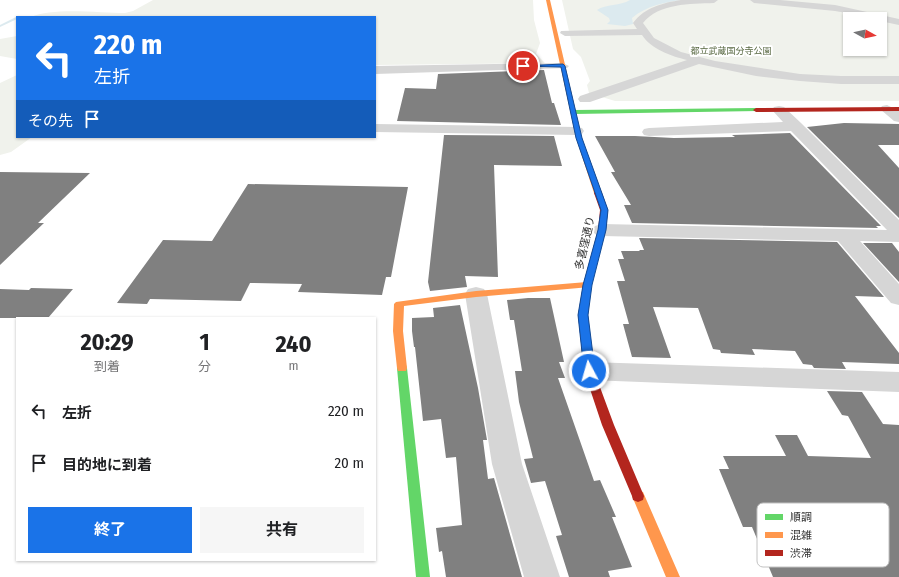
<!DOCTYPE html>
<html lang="ja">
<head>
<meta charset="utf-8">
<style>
  body { margin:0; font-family:"Fira Sans Condensed","Noto Sans JP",sans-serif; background:#f6f6f6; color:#202124; height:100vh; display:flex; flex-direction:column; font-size:15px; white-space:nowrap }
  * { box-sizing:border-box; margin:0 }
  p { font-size:13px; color:#757577 }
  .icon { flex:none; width:22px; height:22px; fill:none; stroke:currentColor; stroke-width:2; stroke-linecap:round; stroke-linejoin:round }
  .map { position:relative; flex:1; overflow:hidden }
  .details { position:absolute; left:16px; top:317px; width:360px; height:244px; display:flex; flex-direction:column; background:#fff; border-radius:0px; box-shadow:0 1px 3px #0004 }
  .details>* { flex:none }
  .hud { position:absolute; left:16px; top:16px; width:360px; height:122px; border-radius:0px; box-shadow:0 1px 3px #0004; background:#1a73e8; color:#fff; overflow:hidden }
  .needle { width:26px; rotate:98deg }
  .fabs { position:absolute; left:843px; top:12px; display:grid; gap:8px }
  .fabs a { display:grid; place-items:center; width:44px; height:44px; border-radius:0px; background:#fff; box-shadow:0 1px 3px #0004; font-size:20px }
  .pin { position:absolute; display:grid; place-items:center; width:34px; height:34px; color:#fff; margin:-17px; border:2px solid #fff; border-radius:50%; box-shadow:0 1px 4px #0007 }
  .me { position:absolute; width:44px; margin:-22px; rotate:354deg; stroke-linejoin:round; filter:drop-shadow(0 0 3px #0008) }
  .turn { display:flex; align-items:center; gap:14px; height:84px; padding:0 12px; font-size:18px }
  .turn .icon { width:52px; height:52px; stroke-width:2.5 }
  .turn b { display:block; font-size:28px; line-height:34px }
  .then { display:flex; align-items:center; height:38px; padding:0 12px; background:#0003; gap:8px; font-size:15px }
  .eta { display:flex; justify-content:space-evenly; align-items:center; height:68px; text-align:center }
  .eta b { font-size:24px; font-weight:700; line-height:28px }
  .action { display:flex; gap:8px; margin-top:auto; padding:8px 12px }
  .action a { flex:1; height:46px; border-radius:0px; background:#1a73e8; color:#fff; font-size:16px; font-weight:700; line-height:46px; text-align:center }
  .action a+a { background:#f6f6f6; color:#202124 }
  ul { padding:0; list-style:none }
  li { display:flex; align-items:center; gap:12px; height:52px; padding:0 12px }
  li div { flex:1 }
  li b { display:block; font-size:15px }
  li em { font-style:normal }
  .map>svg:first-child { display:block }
  .green { fill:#f0f2ec; fill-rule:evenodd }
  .water { fill:#dceaef }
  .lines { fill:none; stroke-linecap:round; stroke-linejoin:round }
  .stream { fill:#dceaef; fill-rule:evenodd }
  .building { fill:#808080 }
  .street { fill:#d6d6d6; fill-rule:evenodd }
  .fast { fill:#63d668; fill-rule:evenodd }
  .slow { fill:#ff974d; fill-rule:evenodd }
  .jam { fill:#b3261e; fill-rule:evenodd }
  .route { fill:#1a73e8; stroke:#114b97 }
  .labels { text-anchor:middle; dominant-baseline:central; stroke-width:4; stroke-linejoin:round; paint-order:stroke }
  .far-park-label { font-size:9px; fill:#596943; stroke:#fff }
  .street-label { font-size:11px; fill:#323232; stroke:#fff }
  .key { fill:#fff; stroke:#c2c2c2; stroke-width:1 }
  .key-label { font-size:11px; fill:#323232 }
</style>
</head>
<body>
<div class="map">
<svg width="899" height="577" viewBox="0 0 899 577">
  <rect width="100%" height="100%" fill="#fff"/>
  <path class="green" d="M153,0h380l1,20 6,23 -4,11 9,9 -170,2v-48h-344c21,-10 70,-4 94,-4l8,-2z
    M562,0h337v101h-284l-26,-8 -2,-8 3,-4 -9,-24 -8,-8zM850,19h30v30h-30z
    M17,36v23l-17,-3v-17z
    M17,75v62h15l-21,15 -11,3v-72z"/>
  <path class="water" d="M630,0h52c-17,2 -36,6 -50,18l1,6 -8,2 -18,-2 3,-3 -1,-3 -12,-8c9,-6 23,-4 33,-10z"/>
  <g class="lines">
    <path class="stream" d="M16,17h1v2l-17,8v-2z"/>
  </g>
  <path class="building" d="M544,70l8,33h2l7,22 -164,-4 8,-33 31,1 2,-15z
    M844,123l55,1v21h-21l21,23v50l-92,-91z
    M790,133l91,93h-5l2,2 -246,-5 -8,-18h7l-20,-33h4l-20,-36h40l39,2 61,-1 -3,-2z
    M444,135l110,1 8,30 -68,-1 4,112 -33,-1 2,11 -37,4 -2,-9z
    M0,172l90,1 -52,50h6l-44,42z
    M248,184l160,3 -17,90h-5l-4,18 -84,-3 4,-8 -52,-1 -9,18 -91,-2 -3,5 -30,-1 46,-63 49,1z
    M639,238l198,4 47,55 -29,-1 44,57v11l-57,-2 4,7 -32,-1 -2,-3 -9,-1 -8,-13 -43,-2 3,6 -34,-2 -1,-3 -7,-1 -15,-41 -45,-1 18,51 -39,-1 -9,-33h6l-12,-43h8l-7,-22h6l-3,-8h19l-1,-1h5z
    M863,243h29l7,9v30z
    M31,288l42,1 -25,29h-48v-29l29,1z
    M528,298h22l14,64h-5l6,16h-7l36,103 6,-1 16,37h-4l20,50 -24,4 2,6h-41l-13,-41 6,-1 -17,-54 -14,2 -7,-24 9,-1 -14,-56 -4,-31h7l-8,-51h-4l-3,-20z
    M460,305l18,83 9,52h-4l5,39 6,-1 28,99h-76l-4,-26 -3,1 -3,-24 26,-3 -6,-68 -10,1 -5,-39 -18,2 -8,-74h-1l-2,-16v-13l22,-1 -1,-9z
    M827,391l35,1 21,32 16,1v152h-126l-21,-50h-9l-24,-58h10l-6,-13h63l-11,-21h22l11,21 63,2 -23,-42 -6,-1z"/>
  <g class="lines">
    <path class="street" d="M681,0h37l-4,3c-24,1 -55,0 -71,20l11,15 27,14 34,9 85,13 41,2h58v8h-58l-41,-3 -44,-5 -57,-12 -109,38h-10l-2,-3 2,-3 107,-36c-16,-4 -36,-11 -45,-25l-77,1 -5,-3 1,-2 76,-2 -4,-6c12,-16 30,-20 48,-23z
      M750,0h30l55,5 64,14v6l-19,-4v-2l-45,-8 -81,-8z
      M563,63l6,3 -2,2 -192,6v-8z
      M887,105l12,6v11l-5,-1 -14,-12 2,-3z
      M779,106l5,1 17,16 98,97v22l-39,-1 39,43v21l-8,-2 -53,-62 -236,-5 -7,-2 -3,-4 3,-4 7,-2 285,6 -96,-99 -142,5 -5,-1 -2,-3 2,-3 5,-1 134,-6 -11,-12 2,-3z
      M375,124l202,3 5,1 2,3 -2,3 -5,1 -202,-3z
      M476,287l8,2 3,5 35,170 38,113h-36l-32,-113 -27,-170 3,-5z
      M589,362l310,10v20l-310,-12 -9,-3 -4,-6 4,-6z"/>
    <path class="fast" d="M756,108l3,2 -1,1 -184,3 -3,-2 3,-2z
      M402,364l4,1 1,3 23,209h-14l-19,-209 1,-3z"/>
    <path class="slow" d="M546,0h4l32,138 20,55 -1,2h-6l-1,-2 -18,-55z
      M587,282l4,3 -1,2 -114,10 -72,9 -1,25 4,37 -1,3h-8l-1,-3 -4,-37 1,-27 2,-2 80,-11z
      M638,490l5,2 37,85h-14l-34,-81 1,-4z"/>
    <path class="jam" d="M899,107v4l-143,1 -3,-2 3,-2z
      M595,191h6l1,2 6,17 -2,20 -15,55 -3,30 6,56 20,54 30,71 -1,4 -5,2 -5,-2 -1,-4 -30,-71 -18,-54 -6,-56 5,-30 15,-55 2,-20 -6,-17z"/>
  </g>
  <path class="route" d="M563,64l2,2 17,72 26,72 -2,20 -14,55 -4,30 7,56 -6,4 -5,-4 -6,-56 5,-30 15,-55 3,-20 -25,-72 -15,-71 -40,-1z"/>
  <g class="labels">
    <g class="far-park-label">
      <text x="731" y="51">都立武蔵国分寺公園</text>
    </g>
    <g class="street-label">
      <text transform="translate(585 243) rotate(-77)">多喜窪通り</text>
    </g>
  </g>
  <rect x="757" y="503" width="132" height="64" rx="6" class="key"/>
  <rect x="765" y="514" width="18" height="6" fill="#63d668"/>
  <rect x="765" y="532" width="18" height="6" fill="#ff974d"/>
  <rect x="765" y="550" width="18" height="6" fill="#b3261e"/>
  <g class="key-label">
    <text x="790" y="521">順調</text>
    <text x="790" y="539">混雑</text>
    <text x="790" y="557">渋滞</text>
  </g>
</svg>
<div class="fabs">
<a><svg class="needle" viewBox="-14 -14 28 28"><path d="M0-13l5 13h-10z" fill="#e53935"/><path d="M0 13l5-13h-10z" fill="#757577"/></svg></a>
</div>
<div class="pin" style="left:523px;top:66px;background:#d93025"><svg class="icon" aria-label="arrive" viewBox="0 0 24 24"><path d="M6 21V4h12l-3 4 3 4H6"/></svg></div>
<svg class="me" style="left:589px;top:371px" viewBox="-20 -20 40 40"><circle r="17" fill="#1a73e8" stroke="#fff" stroke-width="3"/><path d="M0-11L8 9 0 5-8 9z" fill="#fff"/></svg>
<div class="hud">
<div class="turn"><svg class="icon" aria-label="left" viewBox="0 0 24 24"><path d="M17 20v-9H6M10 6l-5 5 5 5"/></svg><div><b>220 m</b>左折</div></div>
<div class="then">その先<svg class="icon" aria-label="arrive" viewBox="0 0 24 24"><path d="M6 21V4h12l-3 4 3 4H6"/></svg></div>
</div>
<section class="details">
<div class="eta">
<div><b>20:29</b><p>到着</p></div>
<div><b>1</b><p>分</p></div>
<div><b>240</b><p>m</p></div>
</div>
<ul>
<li><svg class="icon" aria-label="left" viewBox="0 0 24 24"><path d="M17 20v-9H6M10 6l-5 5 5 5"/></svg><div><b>左折</b></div><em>220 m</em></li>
<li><svg class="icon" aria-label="arrive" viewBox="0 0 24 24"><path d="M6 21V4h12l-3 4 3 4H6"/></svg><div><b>目的地に到着</b></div><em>20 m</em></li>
</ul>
<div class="action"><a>終了</a><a>共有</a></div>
</section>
</div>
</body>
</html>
